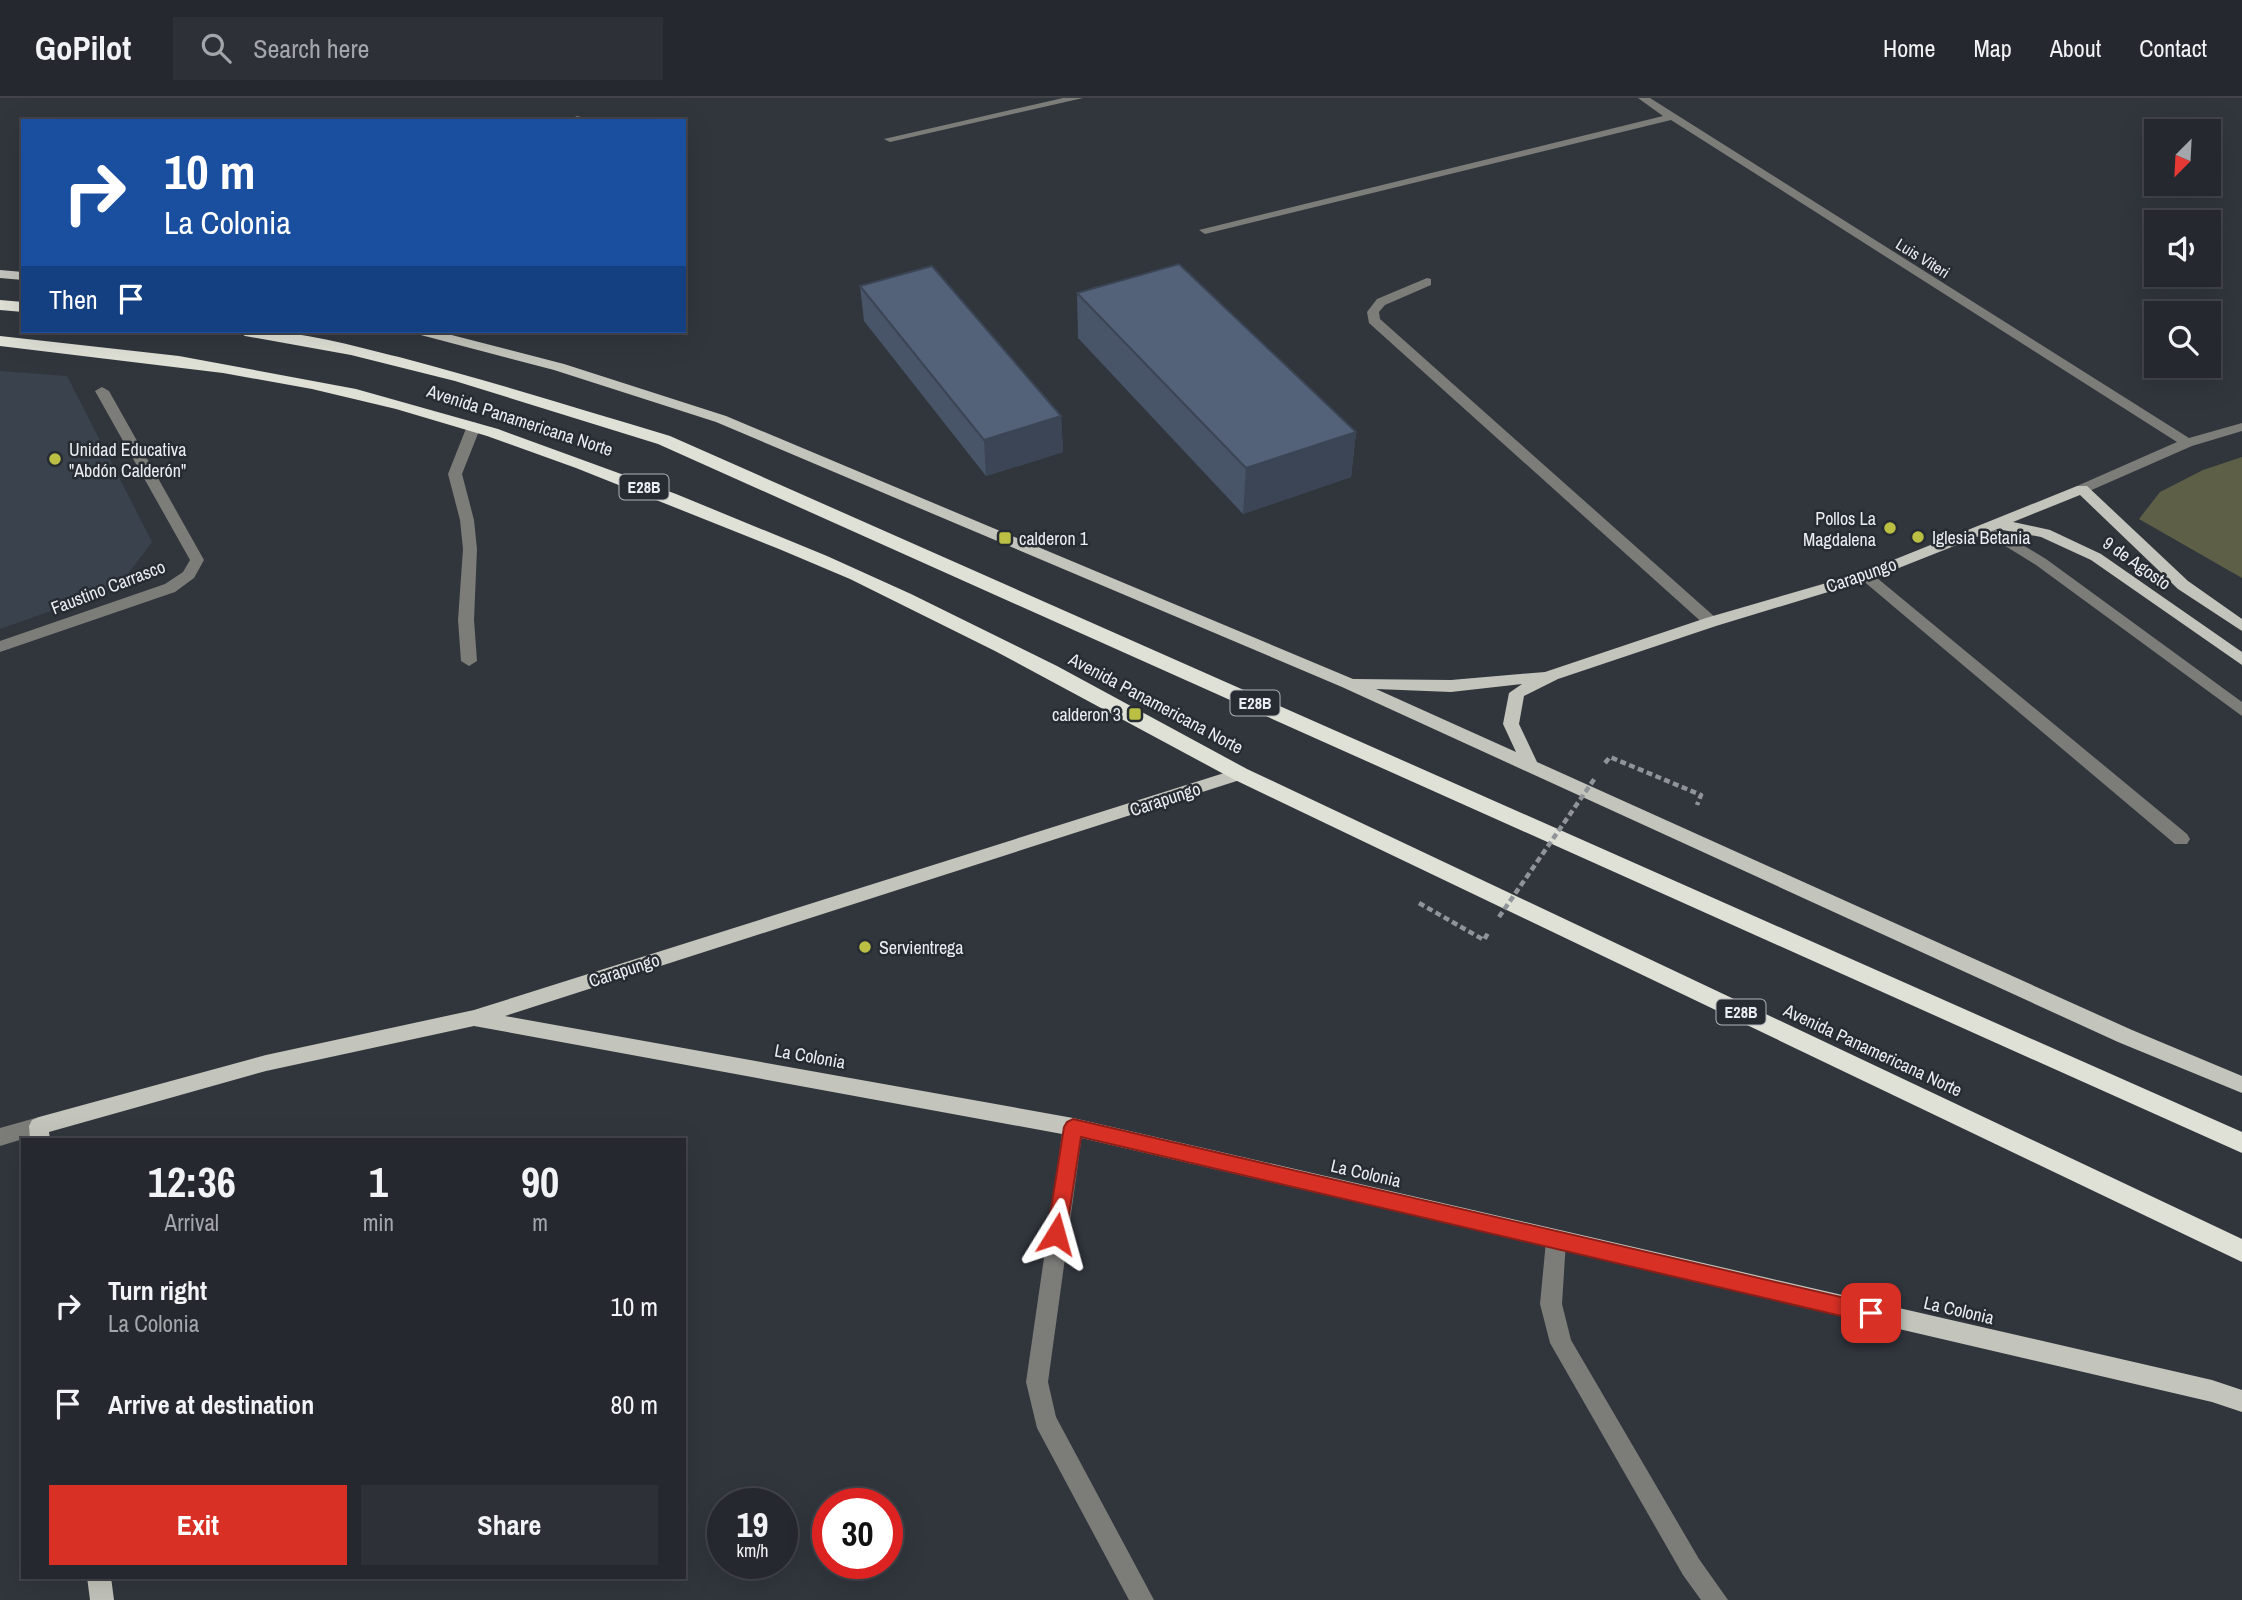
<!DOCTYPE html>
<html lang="en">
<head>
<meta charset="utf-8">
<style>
  body { margin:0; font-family:"Archivo Narrow",sans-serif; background:#2d3036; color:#f1f3f6; height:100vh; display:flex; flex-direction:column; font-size:26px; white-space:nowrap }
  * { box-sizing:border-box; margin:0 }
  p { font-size:23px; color:#a3a6aa }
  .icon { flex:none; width:38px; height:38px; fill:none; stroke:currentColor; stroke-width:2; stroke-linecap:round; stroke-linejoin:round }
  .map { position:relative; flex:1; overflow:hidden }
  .panel { position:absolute; left:21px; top:1040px; width:665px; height:441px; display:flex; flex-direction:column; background:#25282e; border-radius:0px; box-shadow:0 7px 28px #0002,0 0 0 2px #42444a }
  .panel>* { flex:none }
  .top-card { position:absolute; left:21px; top:21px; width:665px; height:214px; border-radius:0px; box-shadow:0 7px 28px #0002,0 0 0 2px #42444a; background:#1a4fa0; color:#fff; overflow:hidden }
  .needle { width:46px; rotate:204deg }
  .fabs { position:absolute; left:2144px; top:21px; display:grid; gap:14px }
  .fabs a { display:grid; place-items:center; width:77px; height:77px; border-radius:0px; background:#25282e; box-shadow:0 7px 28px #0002,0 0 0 2px #42444a; font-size:35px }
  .speed { position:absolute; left:707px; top:1390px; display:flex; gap:14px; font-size:35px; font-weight:700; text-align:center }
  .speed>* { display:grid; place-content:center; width:91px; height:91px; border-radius:50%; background:#25282e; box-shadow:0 7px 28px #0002,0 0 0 2px #42444a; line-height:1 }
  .speed small { font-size:18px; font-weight:400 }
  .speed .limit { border:10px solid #d22; background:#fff; color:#111 }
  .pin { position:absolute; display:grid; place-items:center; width:60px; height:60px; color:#fff; margin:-30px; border-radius:14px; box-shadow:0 4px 10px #0006 }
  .me { position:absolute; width:77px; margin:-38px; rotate:8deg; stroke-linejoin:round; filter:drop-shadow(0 0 5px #0008) }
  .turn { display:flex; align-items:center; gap:24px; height:147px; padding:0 28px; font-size:32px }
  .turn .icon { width:91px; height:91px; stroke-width:2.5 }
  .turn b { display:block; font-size:49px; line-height:60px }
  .then { display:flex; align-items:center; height:66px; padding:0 28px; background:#0003; gap:14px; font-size:26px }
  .eta { display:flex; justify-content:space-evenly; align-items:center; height:119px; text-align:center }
  .eta b { font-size:42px; font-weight:800; line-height:49px }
  .primary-button { display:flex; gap:14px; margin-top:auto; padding:14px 28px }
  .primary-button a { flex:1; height:80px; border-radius:0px; background:#d93025; color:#fff; font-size:28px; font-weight:800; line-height:80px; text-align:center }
  .primary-button a+a { background:#2d3036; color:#f1f3f6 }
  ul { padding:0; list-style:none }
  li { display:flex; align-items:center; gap:21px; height:98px; padding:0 28px }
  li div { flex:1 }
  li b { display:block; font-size:26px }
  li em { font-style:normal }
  header { display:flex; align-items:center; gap:42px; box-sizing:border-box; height:98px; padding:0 35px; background:#25282e; border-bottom:2px solid #42444a }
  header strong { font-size:33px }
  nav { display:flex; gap:38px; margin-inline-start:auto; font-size:24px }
  .search { width:490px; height:63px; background:#2d3036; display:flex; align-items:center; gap:18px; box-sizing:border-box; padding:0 24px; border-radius:0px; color:#a3a6aa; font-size:26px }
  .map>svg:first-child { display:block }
  .built { fill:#3a424d }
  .green { fill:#5d5f46 }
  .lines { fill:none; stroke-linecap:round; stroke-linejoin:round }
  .path { stroke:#909499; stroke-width:4.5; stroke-dasharray:6 3.5; stroke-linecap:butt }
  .minor { fill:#7c7d79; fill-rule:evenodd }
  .major { fill:#c3c4bb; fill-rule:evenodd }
  .highway { fill:#dfe0d6; fill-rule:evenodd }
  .path-bridge { stroke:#909499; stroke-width:4.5; stroke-dasharray:6 3.5; stroke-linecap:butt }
  .wall { fill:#485468 }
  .shaded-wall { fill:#3b4555 }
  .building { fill:#546279; stroke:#3b4555; stroke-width:2 }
  .route { fill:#d93025; stroke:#8d1f18; stroke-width:2 }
  .poi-dot { fill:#bbc045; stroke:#272c32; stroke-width:2.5 }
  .labels { text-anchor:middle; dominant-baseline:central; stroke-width:5; stroke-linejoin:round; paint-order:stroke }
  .far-street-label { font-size:16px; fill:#eaedf1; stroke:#272c32 }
  .shield { fill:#272c32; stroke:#b0b3b8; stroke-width:2 }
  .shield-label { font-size:16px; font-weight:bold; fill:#eaedf1 }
  .street-label { font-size:18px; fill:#eaedf1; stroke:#272c32 }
  .poi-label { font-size:18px; fill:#eaedf1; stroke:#272c32; text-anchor:start }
</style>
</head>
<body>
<header>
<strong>GoPilot</strong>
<div class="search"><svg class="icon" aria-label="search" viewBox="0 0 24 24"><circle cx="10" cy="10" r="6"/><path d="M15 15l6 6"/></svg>Search here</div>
<nav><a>Home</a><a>Map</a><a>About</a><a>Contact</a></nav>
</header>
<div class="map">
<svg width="2242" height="1502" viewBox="0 0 2242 1502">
  <rect width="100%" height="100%" fill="#31363d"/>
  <path class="built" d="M0,273l67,5 85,166 -34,45 -118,42z"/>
  <path class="green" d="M2242,359v121l-103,-59 21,-27 43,-22z"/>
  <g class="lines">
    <path class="path" d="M1605,665l5,-6 91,38 -4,10
      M1419,805l65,37 4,-7"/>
    <path class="minor" d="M1063,0h20l-193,44 -6,-3z
      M1638,0h12l539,340 53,-15v8l-50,15 -105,46h-10v-6l100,-44 -506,-322 -466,114 -6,-4 464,-114z
      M577,18l4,1v4h-14z
      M1427,180l4,1v6l-46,20 -6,7 1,7 336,299 3,4 -3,4h-10l-337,-303 -2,-11 10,-13z
      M102,289l7,4 95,169 -10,18 -19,14 -175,60v-11l165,-57 18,-12 7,-12 -95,-169z
      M474,324l7,4 -19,48 12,46 3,29 -3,71 3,41 -8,5 -8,-5 -3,-41 5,-71 -3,-29 -12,-46 19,-48z
      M1986,425l60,36 196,143v14l-206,-151 -55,-34 -2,-3 2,-3z
      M1866,473l5,2 316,261 3,5 -3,5h-12l-314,-265 -3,-3 3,-3z
      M39,1019l7,3 3,6 -3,6 -46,14v-18z
      M1073,1020l7,3 3,6 -35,255 8,35 98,183h-25l-92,-172 -11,-46 37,-255 3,-6z
      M1556,1134l7,2 3,7 -4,63 9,36 128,219 29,41h-27l-18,-25 -133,-232 -10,-39 6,-63 3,-7z"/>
    <path class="major" d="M0,172l23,2v8l-23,-2z
      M416,233h20l128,33 162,52 627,263 98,1 94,-8 161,-54 155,-45 216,-87h10l101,95 54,38v12l-64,-42 -98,-94 -67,27 37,8 51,24 141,98v13l-151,-105 -50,-23 -44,-8 -126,50 -155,47 -158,53 -34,17 -5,28 18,38 595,268 110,46v17l-124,-51 -776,-355 -626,-265 -162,-52 -137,-36zM1522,586l-13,9 -6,31 13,28 -140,-63 75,3z
      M1240,670l8,6 -2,4 -741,238 568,102 1139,262 30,10v22l-30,-10 -1139,-266 -599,-110 -208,45 -217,61 1,7h-20l-1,-13 3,-6 7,-3 227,-62 208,-45z
      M87,1479h24l3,23h-24z"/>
    <path class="highway" d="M0,202l23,2v10l-23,-2z
      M237,233c54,-3 110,13 162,26 91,24 181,52 271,79l1572,696v21l-1584,-709 -203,-63 -104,-26 -106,-19z
      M0,238l179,20 177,33 142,40 178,65 151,62 84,38 146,72 190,103 995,470v23l-1009,-483 -238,-128 -145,-72 -71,-30 -203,-81 -89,-32 -91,-27 -84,-20 -89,-16 -223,-27z"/>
    <path class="path-bridge" d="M1499,819l96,-139"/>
  </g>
  <path class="wall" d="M860,188l201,130 2,36 -77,24 -122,-155z
    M1077,195l279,139 -5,45 -108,37 -165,-176z"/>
  <path class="shaded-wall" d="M1061,318l2,36 -77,24 -2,-36z
    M1356,334l-5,45 -108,37 3,-46z"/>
  <path class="building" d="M1179,166l177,168 -110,36 -169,-175z
    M932,168l129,150 -77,24 -124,-154z"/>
  <path class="route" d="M1073,1021l798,185 7,3 3,6 -3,7 -7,3 -790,-186 -15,97 -3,6 -7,2 -6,-2 -3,-6 17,-107 3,-5z"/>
  <g class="poi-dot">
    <circle cx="55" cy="361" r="7"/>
    <circle cx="1890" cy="430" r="7"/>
    <circle cx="1918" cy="439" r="7"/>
    <rect x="998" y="433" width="14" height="14" rx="3.5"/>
    <rect x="1128" y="609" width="14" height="14" rx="3.5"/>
    <circle cx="865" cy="849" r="7"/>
  </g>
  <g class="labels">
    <g class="far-street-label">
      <text transform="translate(1923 160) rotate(32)">Luis Viteri</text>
    </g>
    <g class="shield">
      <rect x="619.5" y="376.5" width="49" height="25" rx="5"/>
      <rect x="1230.5" y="592.5" width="49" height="25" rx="5"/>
      <rect x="1716.5" y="901.5" width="49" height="25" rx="5"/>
    </g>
    <g class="shield-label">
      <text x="644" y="389">E28B</text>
      <text x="1255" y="605">E28B</text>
      <text x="1741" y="914">E28B</text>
    </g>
    <g class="street-label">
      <text transform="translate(520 322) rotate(18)">Avenida Panamericana Norte</text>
      <text transform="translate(2137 465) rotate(35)">9 de Agosto</text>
      <text transform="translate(1861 477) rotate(-19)">Carapungo</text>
      <text transform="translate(108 489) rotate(-21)">Faustino Carrasco</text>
      <text transform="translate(1156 605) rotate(28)">Avenida Panamericana Norte</text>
      <text transform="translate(1165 701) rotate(-18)">Carapungo</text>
      <text transform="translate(624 872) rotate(-18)">Carapungo</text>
      <text transform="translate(1873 952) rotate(25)">Avenida Panamericana Norte</text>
      <text transform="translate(810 958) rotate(10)">La Colonia</text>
      <text transform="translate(1366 1075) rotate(13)">La Colonia</text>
      <text transform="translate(1959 1212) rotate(13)">La Colonia</text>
    </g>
    <g class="poi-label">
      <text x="69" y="351">Unidad Educativa<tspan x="69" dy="21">"Abdón Calderón"</tspan></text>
      <text x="1876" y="420" text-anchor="end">Pollos La<tspan x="1876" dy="21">Magdalena</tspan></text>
      <text x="1932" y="439">Iglesia Betania</text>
      <text x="1019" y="440">calderon 1</text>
      <text x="1121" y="616" text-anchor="end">calderon 3</text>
      <text x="879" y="849">Servientrega</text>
    </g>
  </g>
</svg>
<div class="fabs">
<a><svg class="needle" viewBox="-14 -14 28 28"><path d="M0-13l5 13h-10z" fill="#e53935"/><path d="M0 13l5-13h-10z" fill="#a3a6aa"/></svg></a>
<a><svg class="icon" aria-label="sound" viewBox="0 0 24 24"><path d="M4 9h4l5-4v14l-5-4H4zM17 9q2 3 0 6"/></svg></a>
<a><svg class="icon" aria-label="search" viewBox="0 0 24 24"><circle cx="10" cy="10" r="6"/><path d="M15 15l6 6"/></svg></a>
</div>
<div class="speed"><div>19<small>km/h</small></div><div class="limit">30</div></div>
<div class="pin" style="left:1871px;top:1215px;background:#d93025"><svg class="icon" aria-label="arrive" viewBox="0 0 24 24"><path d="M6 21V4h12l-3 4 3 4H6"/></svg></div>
<svg class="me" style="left:1056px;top:1136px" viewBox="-20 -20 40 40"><path d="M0-17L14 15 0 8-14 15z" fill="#d93025" stroke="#fff" stroke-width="4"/></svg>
<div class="top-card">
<div class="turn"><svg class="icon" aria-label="right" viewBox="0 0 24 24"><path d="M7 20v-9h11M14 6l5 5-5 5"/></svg><div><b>10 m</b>La Colonia</div></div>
<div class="then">Then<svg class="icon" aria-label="arrive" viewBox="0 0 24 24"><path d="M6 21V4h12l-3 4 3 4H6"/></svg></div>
</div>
<section class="panel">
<div class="eta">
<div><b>12:36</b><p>Arrival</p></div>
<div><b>1</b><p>min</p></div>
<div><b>90</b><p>m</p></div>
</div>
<ul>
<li><svg class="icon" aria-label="right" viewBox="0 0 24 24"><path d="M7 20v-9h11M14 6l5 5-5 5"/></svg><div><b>Turn right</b><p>La Colonia</p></div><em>10 m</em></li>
<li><svg class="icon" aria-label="arrive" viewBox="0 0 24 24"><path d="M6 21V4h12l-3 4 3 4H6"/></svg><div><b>Arrive at destination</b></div><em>80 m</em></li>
</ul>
<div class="primary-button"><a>Exit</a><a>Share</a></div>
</section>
</div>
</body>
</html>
